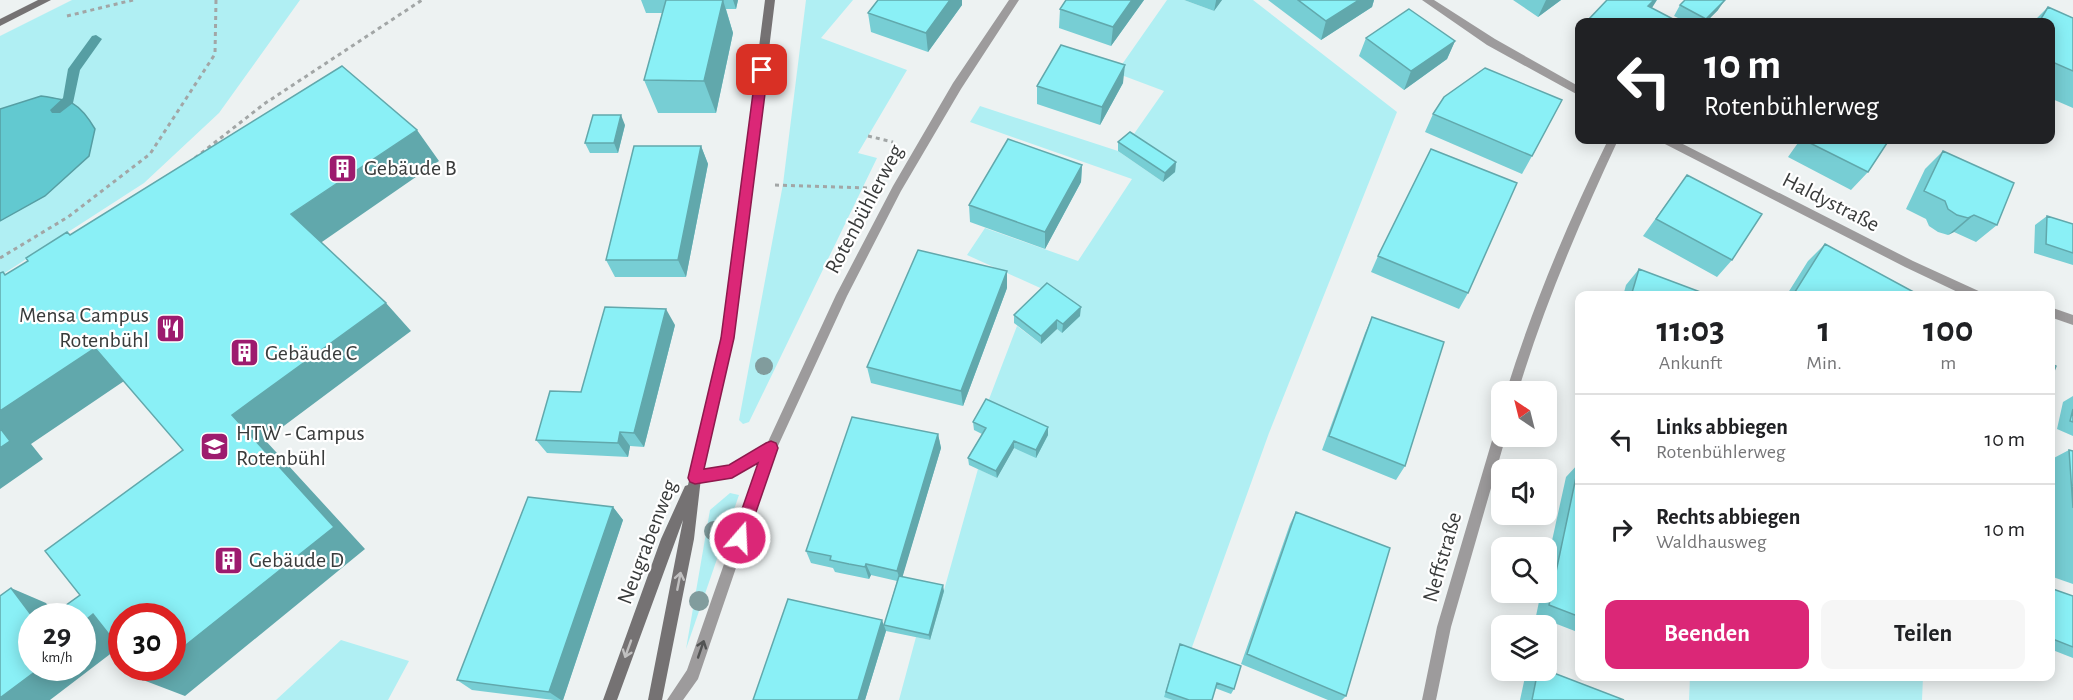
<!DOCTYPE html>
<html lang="de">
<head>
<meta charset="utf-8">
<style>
  body { margin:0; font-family:"Alegreya Sans",sans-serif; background:#f6f6f6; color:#202124; height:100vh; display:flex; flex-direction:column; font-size:22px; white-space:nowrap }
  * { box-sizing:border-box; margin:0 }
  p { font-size:20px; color:#757577 }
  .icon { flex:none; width:33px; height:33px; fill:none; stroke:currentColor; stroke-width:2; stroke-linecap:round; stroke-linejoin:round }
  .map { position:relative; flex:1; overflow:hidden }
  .sheet { position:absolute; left:1575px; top:291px; width:480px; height:390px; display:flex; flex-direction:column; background:#fff; border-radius:12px; box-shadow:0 3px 15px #0003 }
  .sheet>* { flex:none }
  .guide { position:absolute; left:1575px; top:18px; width:480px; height:126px; border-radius:12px; box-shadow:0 3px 15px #0003; background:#202124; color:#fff; overflow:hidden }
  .needle { width:39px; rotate:325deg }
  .tools { position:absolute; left:1491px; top:381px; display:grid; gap:12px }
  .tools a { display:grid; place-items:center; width:66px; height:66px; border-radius:12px; background:#fff; box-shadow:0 3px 15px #0003; font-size:30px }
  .speed { position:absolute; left:18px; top:603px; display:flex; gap:12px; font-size:30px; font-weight:700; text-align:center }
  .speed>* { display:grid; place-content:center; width:78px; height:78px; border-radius:50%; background:#fff; box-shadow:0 3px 15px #0003; line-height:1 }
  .speed small { font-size:15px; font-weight:400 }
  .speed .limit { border:9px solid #d22; background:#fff; color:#111 }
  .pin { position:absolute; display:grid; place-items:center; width:51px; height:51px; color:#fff; margin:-26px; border-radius:12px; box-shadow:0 3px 9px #0006 }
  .me { position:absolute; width:66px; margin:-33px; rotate:19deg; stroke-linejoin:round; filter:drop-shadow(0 0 4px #0008) }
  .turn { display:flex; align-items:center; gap:21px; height:126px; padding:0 30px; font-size:27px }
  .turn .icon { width:78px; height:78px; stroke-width:2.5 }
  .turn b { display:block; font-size:42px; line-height:51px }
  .eta { display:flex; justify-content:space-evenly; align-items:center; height:102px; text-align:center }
  .eta b { font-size:36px; font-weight:600; line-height:42px }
  .primary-button { display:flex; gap:12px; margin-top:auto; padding:12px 30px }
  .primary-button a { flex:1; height:69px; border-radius:12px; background:#db2777; color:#fff; font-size:24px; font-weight:600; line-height:69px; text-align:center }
  .primary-button a+a { background:#f6f6f6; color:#202124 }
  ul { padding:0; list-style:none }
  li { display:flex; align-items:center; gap:18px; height:90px; padding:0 30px; border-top:2px solid #e0e0e0 }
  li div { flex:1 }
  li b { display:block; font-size:22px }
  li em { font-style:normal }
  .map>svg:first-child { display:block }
  .green { fill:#b0eff3 }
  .water { fill:#62c9d0; stroke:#569ea3; stroke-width:1.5 }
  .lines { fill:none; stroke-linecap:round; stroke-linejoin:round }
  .stream { fill:#569ea3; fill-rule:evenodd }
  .path { stroke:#a2a6a6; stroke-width:3; stroke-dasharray:4 4; stroke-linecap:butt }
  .service { fill:#9d9b9c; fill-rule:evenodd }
  .minor { fill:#9d9b9c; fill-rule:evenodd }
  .secondary { fill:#757273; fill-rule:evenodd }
  .tree { fill:#819c9d }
  .wall { fill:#77ced4 }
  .shaded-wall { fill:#61a8ac }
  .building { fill:#8af0f6; stroke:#61a8ac; stroke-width:1.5 }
  .oneway { stroke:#c1c0c0 }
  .oneway2 { stroke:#525353 }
  .route { fill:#db2777; stroke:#8e194d; stroke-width:1.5 }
  .labels { text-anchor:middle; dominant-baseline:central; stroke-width:4.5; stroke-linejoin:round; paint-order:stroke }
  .poi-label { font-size:22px; fill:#393b3b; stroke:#fff; text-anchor:start }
  .street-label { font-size:22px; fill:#393b3b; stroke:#fff }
</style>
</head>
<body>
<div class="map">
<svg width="2073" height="700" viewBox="0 0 2073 700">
  <rect width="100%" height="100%" fill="#edf2f2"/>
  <path class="green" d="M72,0h228l-81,113 -75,70 -144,93v-240z
    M806,0h47l-32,38 86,32 -49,83 19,5 -128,264 -6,2 -4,-4 44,-236z
    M1167,0h17l30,11 8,-11h31l144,112 -128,321 -96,267h-274l17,-63 14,3 48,-171 19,9 17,-30 -28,-41 31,-81 24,18 16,-15 5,4 -15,-42 -80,-36 18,-27 93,33 54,-82 -162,-57 10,-16 138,45 45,31 11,-11 -45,-30 35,-50 -48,-18z
    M730,493l9,2 -53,154 24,-139z
    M341,640l68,21 -21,39h-112z
    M1690,677v-1l233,1 -1,23h-233z"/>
  <path class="water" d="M41,96c30,4 38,6 54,33l-6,27 -44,40 -45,25v-112z"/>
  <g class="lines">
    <path class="stream" d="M96,35l6,4 -22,31 -7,33 -13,10h-8l-2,-3 13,-12 5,-29 24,-33z"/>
    <path class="path" d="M67,16l66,-16
      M868,136l25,6
      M195,158l69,-54 158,-104
      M775,185l92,3
      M0,258l68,-41 82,-63 65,-100 1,-54"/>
    <path class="service" d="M2050,307l23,8v10l-23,-8z"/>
    <path class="minor" d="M1009,0h10l-58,89 -60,102 -54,105 -70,152 -79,231 -15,21h-16l20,-30 73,-209 -28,16 -37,7 -5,-2 -1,-4 1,-4 40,-8 37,-22 69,-149 57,-109 60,-103z
      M1422,0h12l61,39 85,48v9l-93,-51z
      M1608,140h10c-38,82 -74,165 -100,252h-12c27,-87 62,-170 102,-252z
      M1662,140h13l238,121 70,32 2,3h-19l-61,-29 -242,-124z
      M1502,422v14h4l-55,191 -15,73h-14l15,-73 59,-200 2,-4z"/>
    <path class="secondary" d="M38,0h13l-51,26v-7z
      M765,0h10l-41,337 -33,141 -7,61 -32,161h-14l35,-180 -66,180h-14l58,-161 24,-53 3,-1 34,-148z"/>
  </g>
  <g class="tree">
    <circle cx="764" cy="366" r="9"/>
    <circle cx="714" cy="531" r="10"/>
    <circle cx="699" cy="601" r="10"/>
  </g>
  <path class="wall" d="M641,0h97l-2,9h-10l7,24 -17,80h-58l-14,-33 18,-67h-16z
    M878,0h84v5l-34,47 -57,-20 -3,-19z
    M1066,0h78l-33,46 -52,-18 1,-19z
    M1184,0h38l-8,11z
    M1268,0h106l-2,7 -51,33z
    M1513,0h48l-23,17z
    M1680,5l38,5 -12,12h-20l-12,-6z
    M2048,7l25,11v90l-23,-10v-76h-17z
    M1580,36v10l-2,-1v-7z
    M1366,38l89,3 -8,18 -43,31 -45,-34z
    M1123,83l-23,42 -63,-21v-18z
    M1433,114l99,42 -10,18 -97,-42z
    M625,125l-7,28h-28l-5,-10z
    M1800,140h89l-21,32 -17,18 -63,-33z
    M1118,142l58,20 -1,10 -12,10 -45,-31z
    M701,146l7,18 -22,113h-71l-9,-17z
    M1943,151l54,74 -21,17 -22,-10 -6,3 -10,-3 -9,-6 -3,-7 -20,-10 19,-40z
    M1082,165l-1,17 -36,67 -75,-27 -1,-17z
    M1687,175l45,85 -15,17 -74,-41z
    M2047,216l26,8v41l-39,-12 1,-28z
    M1825,244l96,52h-135l22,-35z
    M1378,256l90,37 -9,16 -88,-37z
    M1639,269l72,27h-88l3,-11z
    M1007,288l-44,118 -92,-23 -4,-16z
    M1014,315l66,1 -18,17 -5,-4 -16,15 -27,-21z
    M1372,317l33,149 -9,14 -74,-30 43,-117z
    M675,325l-31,122 -14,-1 -2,11 -81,-4 -11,-13 45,-48z
    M2073,396v40l-16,-7 6,-27z
    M973,422l75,5v8l-12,23 -22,-10 -17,30 -28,-13 -1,-7 14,-24 -8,-4z
    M938,434l3,14 -39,129 42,14 -14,49 -44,-9 -21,69h-112l131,-75 13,-44 -26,-6 -2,4 -34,-7 -2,-4 -22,-5 -5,-12z
    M2069,450l4,1v133l-23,-8v-116z
    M1579,463h1v170l-44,-17 5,-24h5v-24l20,-91z
    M613,507l10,13 -60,180h-9l-82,-10 -15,-10z
    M1296,512l50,184 -4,4h-14l-87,-36 49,-140z
    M2050,588l23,8v62l-23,-9z
    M1178,650l56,39 -3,5 -16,-6 -3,12h-39l-9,-3z
    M1534,670h12l78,30h-104l5,-23z"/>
  <path class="shaded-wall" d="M723,0l10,33 -17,80 -12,-32z
    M733,0h5l-2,9z
    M950,0h12v5l-34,47 -2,-19z
    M1132,0h12l-33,46 2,-19z
    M1216,0h6l-8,11 2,-10z
    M1359,0h15l-2,7 -51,33 5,-19z
    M1546,0h15l-23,17z
    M1654,0h3l-7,11 -2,-5z
    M1725,0l-7,10 -12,12h-2z
    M1455,41l-8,18 -43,31 7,-19z
    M1125,65l-2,18 -23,42 2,-18z
    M621,115l4,10 -7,28 -4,-10z
    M417,130l22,31 -120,83 -28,-30z
    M701,146l7,18 -22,113 -8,-17z
    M1176,162l-1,10 -12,10 2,-9z
    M1082,165l-1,17 -36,67v-17z
    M1974,215l-20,17 -6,3 20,-17z
    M1007,271v17l-44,118 -2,-15z
    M386,303l25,28 -146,109 100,109 -180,147 -42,-16 15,-12h14v-12l60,-241z
    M1081,307l-1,9 -18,17 1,-9z
    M666,309l9,16 -31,122 -10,-14z
    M1057,320v9l-16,15v-8z
    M95,348l38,27 -102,69 12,15 -43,30v-83z
    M1048,427v8l-12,23v-8z
    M620,432l10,14 -2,11 -10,-14z
    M938,434l3,14 -40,134 -4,-11z
    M1014,441v7l-17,30 -1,-7z
    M613,507l10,13 -60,180h-2l-12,-8z
    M866,564l5,11 -2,4 -4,-12z
    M943,585l1,6 -14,49 -1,-5z
    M11,588l35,15 10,13h-24z
    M93,614l29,31 -72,55h-50v-2l40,-30h42v-45z
    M882,620l4,11 -21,69h-7z"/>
  <path class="building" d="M666,0h57l-19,81 -60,-1z
    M878,0h72l-24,33 -58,-20z
    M1066,0h66l-19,27 -53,-18z
    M1298,0h61l-33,21z
    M1607,0h47l-6,6 25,13 -3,3h-82l1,-3z
    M1685,0h40l-19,19 -26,-14z
    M2048,7l25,11v53l-23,-10v-39h-11z
    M1409,9l46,32 -44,30 -45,-33z
    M1061,45l64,20 -23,42 -65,-21z
    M342,66l75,64 -126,84 95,89 -154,112 102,112 -162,129v-40h-50v35l-29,-37 -11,9v-7h-31l29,-21 -35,-44 138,-101 -88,-102 -95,63v-138l3,-1 2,3 23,-14 -2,-3 41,-26 3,3z
    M1485,68l77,32 -30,56 -99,-42 11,-17z
    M593,115h28l-7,28h-29z
    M1130,132l46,30 -11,11 -47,-31z
    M1008,139l74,26 -37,67 -76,-27z
    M1804,140h85l-21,32z
    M634,146h67l-23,114h-72z
    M1431,149l86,34 -49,110 -90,-37z
    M1943,151l71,32 -17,42 -23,-10 -6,3 -11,-3 -9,-6 -3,-8 -21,-10z
    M1687,175l75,39 -30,46 -76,-41z
    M2047,216l26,8v29l-27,-9z
    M1825,244l96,52 -128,-1z
    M918,250l89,21 -46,120 -94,-24z
    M1639,269l72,27h-80z
    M1047,283l34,24 -18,17 -6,-4 -16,16 -27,-21z
    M605,307l61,2 -32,124 -14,-1 -2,11 -82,-3 14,-49 31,1z
    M1372,317l72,25 -39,124 -76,-30z
    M2050,363l6,3 -6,15z
    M986,399l62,28 -12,23 -22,-9 -18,30 -28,-13 18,-30 -13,-6z
    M2073,409v13l-3,-1z
    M852,417l86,17 -41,137 -31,-7 -1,3 -16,-3 -19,-4 1,-4 -25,-5z
    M0,428l10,13 -10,7z
    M2069,450l4,1v57z
    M1579,463h1v154l-31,-12z
    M528,497l85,10 -64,185 -92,-12z
    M1296,512l94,36 -44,148 -99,-42z
    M899,576l44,9 -14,50 -45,-10z
    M11,588l21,28v52h8l-40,30v-102z
    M2050,588l23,8v51l-23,-9z
    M788,599l94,21 -24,80h-105z
    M1180,644l61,22 -7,23 -17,-6 -5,17h-23l-23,-8z
    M134,668h24l-15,12z
    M1538,670h8l78,30h-92z"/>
  <defs><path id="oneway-shaft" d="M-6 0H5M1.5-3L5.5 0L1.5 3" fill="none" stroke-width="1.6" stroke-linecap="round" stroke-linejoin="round" transform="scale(1.5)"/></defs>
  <g class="oneway">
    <use href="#oneway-shaft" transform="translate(679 581) rotate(-79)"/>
    <use href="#oneway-shaft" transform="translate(628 649) rotate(110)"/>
  </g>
  <use class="oneway2" href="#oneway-shaft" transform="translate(701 649) rotate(-71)"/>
  <path class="route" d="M762,66l6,4 -34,268 -30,131 25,-4 37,-22 5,-2 5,2 2,5 -31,90 -2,5 -5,2 -6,-2 -2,-5 26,-75 -26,15 -37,6 -5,-2 -2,-4 33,-140 35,-268z"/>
  <defs>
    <symbol id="building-square" viewBox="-11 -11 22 22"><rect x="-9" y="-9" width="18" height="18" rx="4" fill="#9d1b6e" stroke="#fff"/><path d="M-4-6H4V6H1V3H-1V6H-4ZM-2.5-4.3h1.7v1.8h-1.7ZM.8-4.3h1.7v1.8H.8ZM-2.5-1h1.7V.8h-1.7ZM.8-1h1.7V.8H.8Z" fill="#fff"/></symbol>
    <symbol id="restaurant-square" viewBox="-11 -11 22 22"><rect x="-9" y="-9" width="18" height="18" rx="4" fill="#9d1b6e" stroke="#fff"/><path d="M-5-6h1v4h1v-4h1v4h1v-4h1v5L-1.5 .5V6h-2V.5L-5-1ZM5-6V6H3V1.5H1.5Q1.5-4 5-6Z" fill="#fff"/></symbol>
    <symbol id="university-square" viewBox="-11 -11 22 22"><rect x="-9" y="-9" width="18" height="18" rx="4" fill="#9d1b6e" stroke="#fff"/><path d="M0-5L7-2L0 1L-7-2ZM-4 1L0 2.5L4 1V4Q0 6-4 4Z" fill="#fff"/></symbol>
  </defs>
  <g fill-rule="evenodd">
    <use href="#building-square" x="326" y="152" width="33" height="33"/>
    <use href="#restaurant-square" x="154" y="312" width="33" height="33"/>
    <use href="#building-square" x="228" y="336" width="33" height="33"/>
    <use href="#university-square" x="198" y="430" width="33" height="33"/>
    <use href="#building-square" x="212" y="544" width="33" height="33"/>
  </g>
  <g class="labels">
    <g class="poi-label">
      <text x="364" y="168">Gebäude B</text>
      <text x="149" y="315" text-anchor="end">Mensa Campus<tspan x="149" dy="25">Rotenbühl</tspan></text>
      <text x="265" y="353">Gebäude C</text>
      <text x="236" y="433">HTW - Campus<tspan x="236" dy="25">Rotenbühl</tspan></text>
      <text x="249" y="560">Gebäude D</text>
    </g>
    <g class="street-label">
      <text transform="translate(1831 202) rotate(27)">Haldystraße</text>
      <text transform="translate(864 209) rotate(-62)">Rotenbühlerweg</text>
      <text transform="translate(647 542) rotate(-69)">Neugrabenweg</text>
      <text transform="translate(1442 557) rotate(-74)">Neffstraße</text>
    </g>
  </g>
</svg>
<div class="tools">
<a><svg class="needle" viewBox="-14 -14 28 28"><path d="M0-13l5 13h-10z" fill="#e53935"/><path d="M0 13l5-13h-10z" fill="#757577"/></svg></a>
<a><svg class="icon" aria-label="sound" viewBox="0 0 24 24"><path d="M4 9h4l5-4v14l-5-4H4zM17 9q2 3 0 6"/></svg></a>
<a><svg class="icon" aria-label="search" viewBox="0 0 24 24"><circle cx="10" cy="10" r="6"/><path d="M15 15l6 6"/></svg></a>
<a><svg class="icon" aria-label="layers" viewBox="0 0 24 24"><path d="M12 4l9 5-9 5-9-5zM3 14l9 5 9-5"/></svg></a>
</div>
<div class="speed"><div>29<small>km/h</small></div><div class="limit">30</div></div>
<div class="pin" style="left:762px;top:70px;background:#d93025"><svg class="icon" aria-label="arrive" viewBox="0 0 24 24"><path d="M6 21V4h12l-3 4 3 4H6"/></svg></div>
<svg class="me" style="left:740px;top:538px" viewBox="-20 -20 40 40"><circle r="17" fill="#db2777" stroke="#fff" stroke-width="3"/><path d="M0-11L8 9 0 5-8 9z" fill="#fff"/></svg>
<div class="guide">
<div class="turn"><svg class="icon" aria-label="left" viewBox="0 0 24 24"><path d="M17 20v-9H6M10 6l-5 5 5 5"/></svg><div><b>10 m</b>Rotenbühlerweg</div></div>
</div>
<section class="sheet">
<div class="eta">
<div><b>11:03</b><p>Ankunft</p></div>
<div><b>1</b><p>Min.</p></div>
<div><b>100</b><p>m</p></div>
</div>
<ul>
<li><svg class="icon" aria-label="left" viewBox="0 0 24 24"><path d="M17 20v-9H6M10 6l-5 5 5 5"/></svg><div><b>Links abbiegen</b><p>Rotenbühlerweg</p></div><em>10 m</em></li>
<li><svg class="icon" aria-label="right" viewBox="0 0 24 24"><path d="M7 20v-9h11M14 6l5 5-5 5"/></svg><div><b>Rechts abbiegen</b><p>Waldhausweg</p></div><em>10 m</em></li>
</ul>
<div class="primary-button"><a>Beenden</a><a>Teilen</a></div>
</section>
</div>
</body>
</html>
